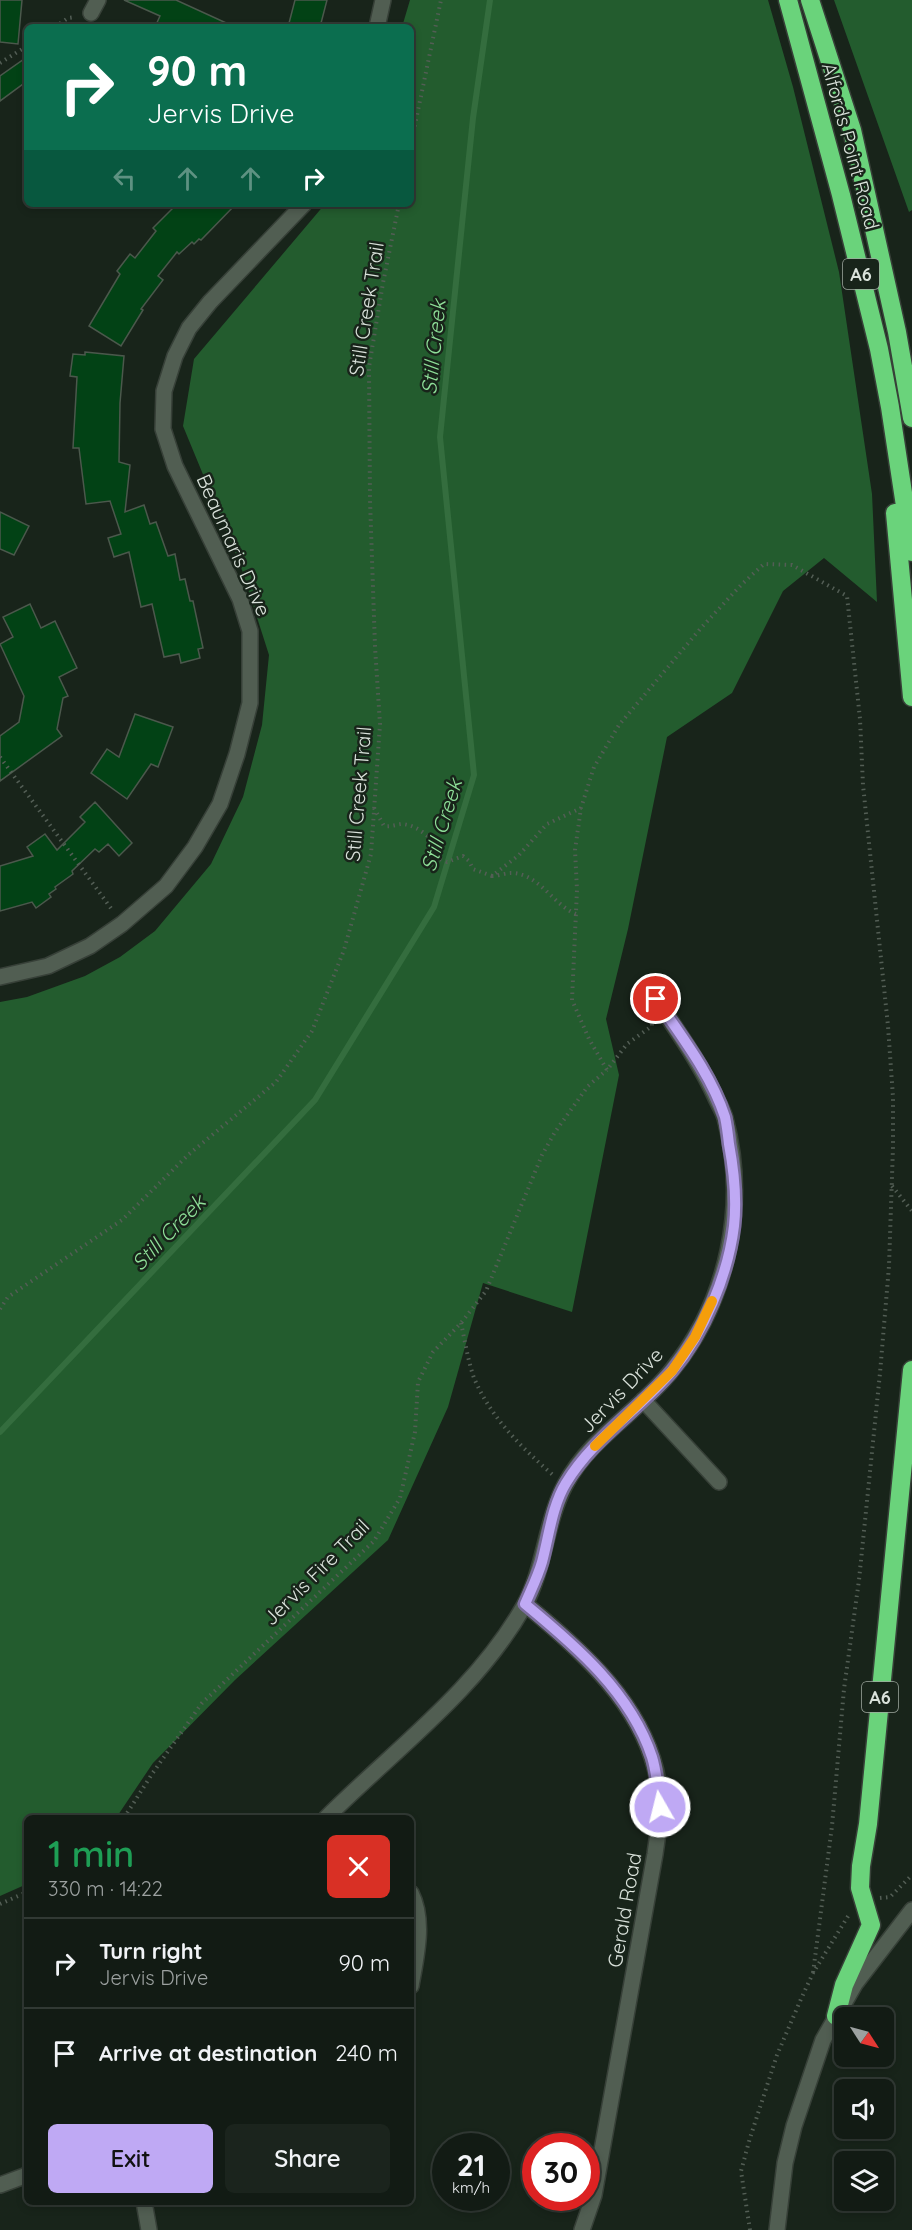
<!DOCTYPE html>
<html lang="en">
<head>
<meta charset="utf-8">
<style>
  body { margin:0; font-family:Quicksand,sans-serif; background:#1b241d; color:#f1f3f6; height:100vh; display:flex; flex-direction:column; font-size:22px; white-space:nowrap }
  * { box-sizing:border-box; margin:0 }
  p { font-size:20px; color:#9ca1a0 }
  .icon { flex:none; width:33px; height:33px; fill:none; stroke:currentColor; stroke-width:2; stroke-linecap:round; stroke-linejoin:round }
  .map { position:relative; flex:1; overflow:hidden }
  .details { position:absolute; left:24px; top:1815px; width:390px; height:390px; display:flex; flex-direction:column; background:#121b14; border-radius:9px; box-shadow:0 3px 9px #0003,0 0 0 2px #313934 }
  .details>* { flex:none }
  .guide { position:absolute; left:24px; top:24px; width:390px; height:183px; border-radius:9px; box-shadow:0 3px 9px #0003,0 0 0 2px #313934; background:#0b6e4f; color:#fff; overflow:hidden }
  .needle { width:39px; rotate:126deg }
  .tools { position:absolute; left:834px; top:2007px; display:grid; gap:12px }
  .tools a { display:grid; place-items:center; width:60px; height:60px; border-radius:9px; background:#121b14; box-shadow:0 3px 9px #0003,0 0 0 2px #313934; font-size:30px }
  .speed { position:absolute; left:432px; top:2133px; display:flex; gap:12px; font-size:30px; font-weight:700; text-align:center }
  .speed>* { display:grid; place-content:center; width:78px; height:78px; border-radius:50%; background:#121b14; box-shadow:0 3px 9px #0003,0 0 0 2px #313934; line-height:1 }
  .speed small { font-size:15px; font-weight:400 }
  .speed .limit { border:9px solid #d22; background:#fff; color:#111 }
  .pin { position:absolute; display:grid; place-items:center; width:51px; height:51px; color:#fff; margin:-26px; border:3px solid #fff; border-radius:50%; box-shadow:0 2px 6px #0007 }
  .me { position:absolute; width:66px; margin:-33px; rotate:352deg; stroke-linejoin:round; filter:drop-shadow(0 0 4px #0008) }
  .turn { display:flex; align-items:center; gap:21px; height:126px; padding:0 24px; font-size:27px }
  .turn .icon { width:78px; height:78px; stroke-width:2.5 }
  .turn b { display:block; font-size:42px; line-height:51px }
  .lanes { display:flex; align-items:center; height:57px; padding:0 24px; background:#0003; justify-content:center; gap:30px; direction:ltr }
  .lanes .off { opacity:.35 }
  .round { display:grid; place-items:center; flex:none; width:63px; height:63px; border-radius:9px; background:#1b241d }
  .summary { display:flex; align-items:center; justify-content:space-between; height:102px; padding:0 24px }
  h1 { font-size:36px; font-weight:600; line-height:45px; color:#1e9e55 }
  .action { display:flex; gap:12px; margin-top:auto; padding:12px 24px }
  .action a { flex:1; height:69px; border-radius:9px; background:#bfa9f4; color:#111; font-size:24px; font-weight:600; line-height:69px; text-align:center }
  .action a+a { background:#1b241d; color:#f1f3f6 }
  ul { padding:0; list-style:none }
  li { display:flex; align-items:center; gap:18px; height:90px; padding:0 24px; border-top:2px solid #313934 }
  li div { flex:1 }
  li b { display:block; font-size:22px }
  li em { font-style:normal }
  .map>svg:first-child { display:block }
  .forest { fill:#235c2e }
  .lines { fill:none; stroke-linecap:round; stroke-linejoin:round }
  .stream { stroke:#346d3e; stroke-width:6 }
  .building { fill:#024215; stroke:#4b584c; stroke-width:1.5 }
  .minor-casing { stroke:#374038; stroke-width:18 }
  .highway-casing { stroke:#374038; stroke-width:21 }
  .path { stroke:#535e55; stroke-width:4; stroke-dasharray:1.5 4.5; stroke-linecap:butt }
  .minor { stroke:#515e52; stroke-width:15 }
  .highway { stroke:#6ad37b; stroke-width:18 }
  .route-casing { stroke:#7c6e9f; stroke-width:15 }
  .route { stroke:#bfa9f4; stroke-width:10 }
  .slow { stroke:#f59e0b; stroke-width:10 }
  .labels { text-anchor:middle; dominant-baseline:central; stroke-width:5; stroke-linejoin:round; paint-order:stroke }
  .shield { fill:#18241a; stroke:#a0a9a1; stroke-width:1.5 }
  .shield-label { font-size:18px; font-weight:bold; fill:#dae2db }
  .street-label { font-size:20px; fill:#dae2db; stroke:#18241a }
  .water-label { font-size:21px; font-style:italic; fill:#8edf98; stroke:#18241a }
</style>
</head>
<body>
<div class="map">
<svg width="912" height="2230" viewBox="0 0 912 2230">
  <rect width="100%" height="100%" fill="#18241a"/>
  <path class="forest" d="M410,0h358l25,87 46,185 33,222 5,108 -53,-44 -41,33 -51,102 -65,44 -39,192 -22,90 13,56 -47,237 -89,-29 -35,124 -60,133 -153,140 -82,83 -37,55h-89v66l-27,12v-894l27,-5 58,-21 35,-19 35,-26 56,-67 32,-67 19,-72 7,-70 -29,-91 -57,-138 11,-67 131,-155h86v-177h-9z
    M834,0h78v210l-3,2z"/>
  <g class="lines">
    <path class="stream" d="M0,1432l315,-332 119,-193 40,-132 -34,-338 33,-319 17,-118"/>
  </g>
  <path class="building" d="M0,0h22l-4,44 -18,-2z
    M124,0h52l59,27h-80l5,-11z
    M295,0h32l-7,27h-32z
    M27,57v24l-27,20v-25z
    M177,204h59l-35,36 -2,-1 -5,5 -2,-2 -13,12 -2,-2 -19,24 5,4 -22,29 2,1 -22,36 -32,-20 31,-52 -3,-3 13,-17 5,4 21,-27 -3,-3z
    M85,352l39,4 -4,47 -1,59 11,3 -5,47 19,-7 6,19 6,-2 12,34 7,-2 5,26 5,-1 5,22h3l10,47 -5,1 2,9 -19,5 -2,-9 -15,3 -12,-53 -11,3 -12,-55 -15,5 -6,-19 13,-4 -11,-33 -24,3 -7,-56h-6l4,-71 -7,-1 3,-22 12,1z
    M0,512l29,14 -15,29 -14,-6z
    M30,604l11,24 14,-7 22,47 -18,9 9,19 -5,2 -6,31 5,7 -62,45v-45l19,-14 5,-26 -24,-52 13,-7 -10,-20z
    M135,714l38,13 -15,40 -7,-3 -24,35 -36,-26 16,-24 12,8z
    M95,802l37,41 -13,13 -11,-12 -9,8 -4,-3 -23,22 1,3 -18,13 1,2 -7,5 2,3 -15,11 -4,-6 -32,9v-45l33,-10 -6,-9 18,-13 12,16 28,-28 -5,-5z"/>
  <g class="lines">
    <defs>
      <path id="minor" d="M91,13l7,-13
        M377,27l6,-27
        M0,977l48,-11 42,-20 32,-22 44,-38 29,-39 25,-43 17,-50 13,-51v-72l-10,-32 -65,-133 -12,-37 1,-38 11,-35 14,-28 21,-26 94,-98
        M643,1400l76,82
        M525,1604c63,51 136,117 135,204 0,15 -3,31 -5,46l-53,296 -8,45 -12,35
        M326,1818c68,-68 150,-127 198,-212 21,-38 21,-83 41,-121 25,-48 75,-74 107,-115 56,-69 76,-166 53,-252 -2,-7 -7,-15 -10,-22 -16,-35 -38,-65 -59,-97
        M411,1893c14,28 5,64 0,93
        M0,2185l27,-10
        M144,2202l5,28
        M777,2230l8,-67 9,-37 29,-86 32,-56 57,-74"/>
      <path id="highway" d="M788,0l53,195 38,154 11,58 22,145
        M810,0l42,130 45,202 15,86
        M895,513l17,184
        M836,2016l8,-31 27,-60 -11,-37 1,-22 7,-42 44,-454"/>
    </defs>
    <use href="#minor" class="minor-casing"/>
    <use href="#highway" class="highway-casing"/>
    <path class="path" d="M55,27l13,-9 7,-1
      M0,63l27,-17
      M411,144l30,-144
      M0,757l113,154
      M374,808l10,18c8,1 13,-2 19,-2 16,2 27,14 37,24v11l7,3 16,-6 6,5 4,8 19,7 27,-21 28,-31 34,-16
      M492,876c6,0 13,-3 19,-3 28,0 42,32 65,41
      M652,1024v2l-25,18 -20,26 -18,-31 -17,-39 5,-110 -2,-40 6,-42 13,-41 25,-42 82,-97 41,-44 22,-20 28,1 55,31 13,123 3,66 25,241 5,71v50l-4,119 -9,107 -21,207 -15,109 -12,137 -19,147
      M892,1186l20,25
      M0,1309l8,-12 114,-77 66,-65 88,-73 36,-51 32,-81 27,-96 9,-130 -5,-77 -5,-147 -1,-133 14,-84 16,-79
      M461,1323c4,18 7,38 13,55 17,40 47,69 79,97
      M124,1818l28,-44 50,-71 172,-162 26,-43 15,-66 3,-50 15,-30 28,-29 25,-32 56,-136 13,-23 33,-46 19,-16
      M880,1898l10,-1 22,-22
      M0,1904l27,-12
      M750,2230l-9,-59 9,-33 27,-83 24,-56 12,-26 37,-60"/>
    <use href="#minor" class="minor"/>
    <use href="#highway" class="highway"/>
  </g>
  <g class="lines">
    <defs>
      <path id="route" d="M656,999c25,37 55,75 69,118 2,9 3,18 4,27 5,27 8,55 5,82 -6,49 -30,107 -62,145 -34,40 -79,67 -106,112 -14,23 -17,53 -24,79 -4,14 -11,28 -17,42 51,42 106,89 127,153 5,16 6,34 8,50"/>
    </defs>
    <use href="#route" class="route-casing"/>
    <use href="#route" class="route"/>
    <path class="slow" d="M595,1446l77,-75 23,-34 17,-36"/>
  </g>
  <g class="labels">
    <g class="shield">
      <rect x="843" y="259" width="36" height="30" rx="4.5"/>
      <rect x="862" y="1682" width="36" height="30" rx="4.5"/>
    </g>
    <g class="shield-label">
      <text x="861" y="274">A6</text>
      <text x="880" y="1697">A6</text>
    </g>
    <g class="street-label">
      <text transform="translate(851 146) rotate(75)">Alfords Point Road</text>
      <text transform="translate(366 309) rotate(-81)">Still Creek Trail</text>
      <text transform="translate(234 545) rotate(66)">Beaumaris Drive</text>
      <text transform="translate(358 794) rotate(-85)">Still Creek Trail</text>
      <text transform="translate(621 1390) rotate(-46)">Jervis Drive</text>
      <text transform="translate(316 1572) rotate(-45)">Jervis Fire Trail</text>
      <text transform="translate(624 1910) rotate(-80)">Gerald Road</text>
    </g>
    <g class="water-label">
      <text transform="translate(433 347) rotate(-84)">Still Creek</text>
      <text transform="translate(441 825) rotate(-73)">Still Creek</text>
      <text transform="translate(168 1232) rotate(-46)">Still Creek</text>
    </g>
  </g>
</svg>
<div class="tools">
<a><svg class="needle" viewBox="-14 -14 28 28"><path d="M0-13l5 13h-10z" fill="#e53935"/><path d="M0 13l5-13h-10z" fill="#9ca1a0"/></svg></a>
<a><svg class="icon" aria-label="sound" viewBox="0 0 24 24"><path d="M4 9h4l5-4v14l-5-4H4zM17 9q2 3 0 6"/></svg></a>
<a><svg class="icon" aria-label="layers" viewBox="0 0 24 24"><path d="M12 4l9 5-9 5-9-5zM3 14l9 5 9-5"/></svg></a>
</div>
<div class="speed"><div>21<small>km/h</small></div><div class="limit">30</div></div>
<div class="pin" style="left:656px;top:999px;background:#d93025"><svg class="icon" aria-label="arrive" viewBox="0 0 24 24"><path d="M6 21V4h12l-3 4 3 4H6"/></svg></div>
<svg class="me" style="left:660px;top:1807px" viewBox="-20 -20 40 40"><circle r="17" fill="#bfa9f4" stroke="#fff" stroke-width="3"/><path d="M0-11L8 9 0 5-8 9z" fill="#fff"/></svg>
<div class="guide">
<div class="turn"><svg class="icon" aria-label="right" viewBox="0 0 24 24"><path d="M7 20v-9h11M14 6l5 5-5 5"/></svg><div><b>90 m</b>Jervis Drive</div></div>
<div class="lanes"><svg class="icon off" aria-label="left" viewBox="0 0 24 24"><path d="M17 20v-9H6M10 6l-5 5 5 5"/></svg><svg class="icon off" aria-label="ahead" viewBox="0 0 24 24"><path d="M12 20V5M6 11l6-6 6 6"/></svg><svg class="icon off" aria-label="ahead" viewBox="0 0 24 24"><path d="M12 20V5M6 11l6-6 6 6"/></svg><svg class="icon" aria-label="right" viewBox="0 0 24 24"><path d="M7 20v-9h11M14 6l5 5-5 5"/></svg></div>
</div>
<section class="details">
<div class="summary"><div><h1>1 min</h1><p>330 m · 14:22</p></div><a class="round" style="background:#d93025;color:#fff"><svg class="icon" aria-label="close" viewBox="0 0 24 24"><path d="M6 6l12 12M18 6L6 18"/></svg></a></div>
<ul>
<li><svg class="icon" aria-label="right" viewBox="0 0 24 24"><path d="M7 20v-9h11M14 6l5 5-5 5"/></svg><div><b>Turn right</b><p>Jervis Drive</p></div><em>90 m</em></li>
<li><svg class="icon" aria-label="arrive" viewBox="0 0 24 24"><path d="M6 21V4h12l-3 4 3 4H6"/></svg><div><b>Arrive at destination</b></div><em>240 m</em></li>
</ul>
<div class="action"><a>Exit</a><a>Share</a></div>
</section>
</div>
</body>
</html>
